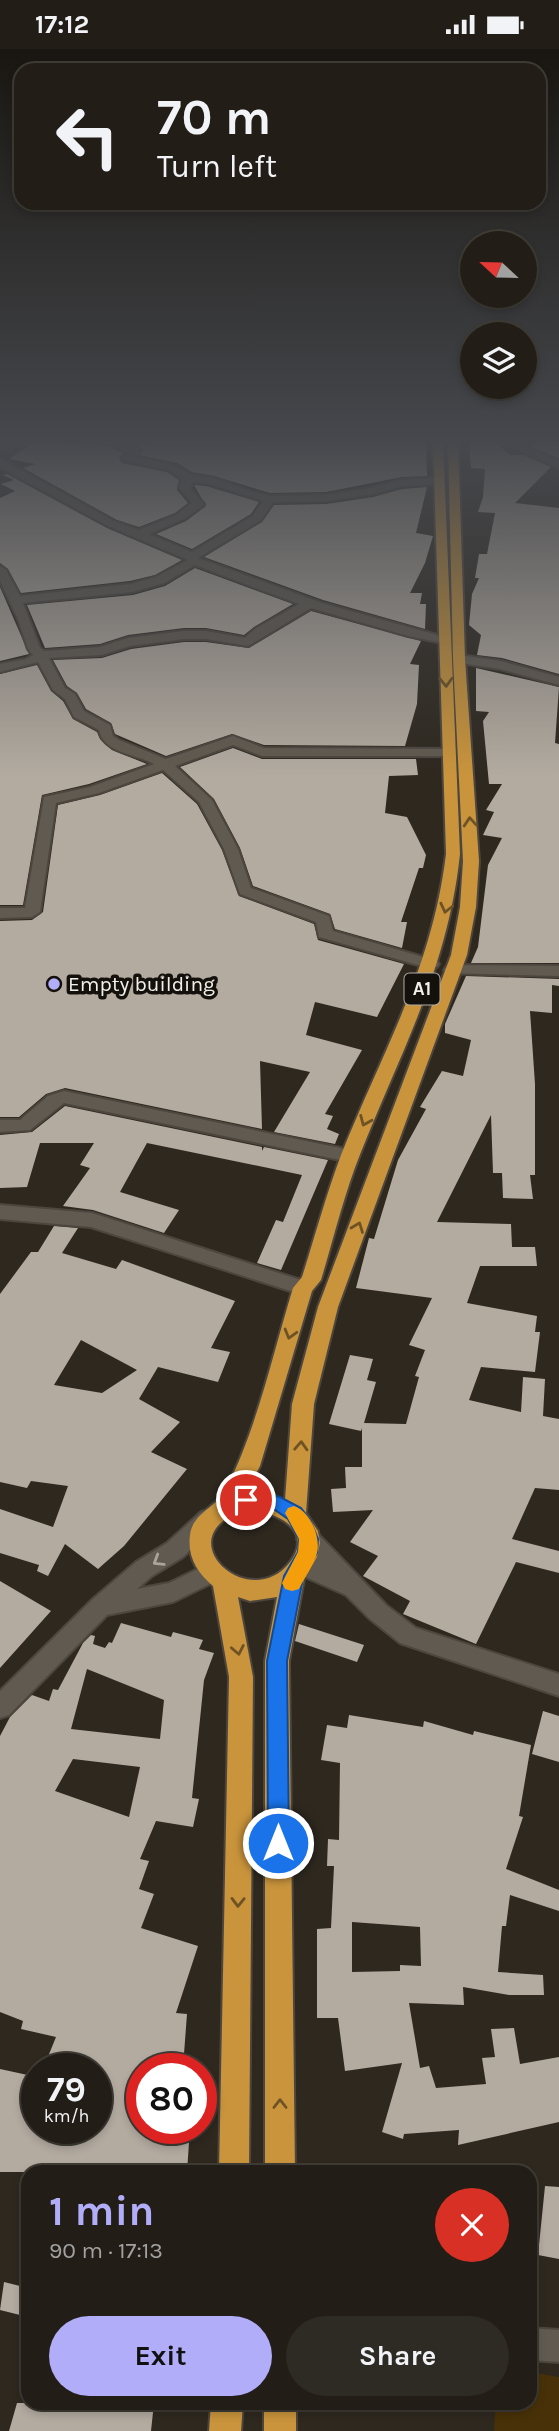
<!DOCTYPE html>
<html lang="en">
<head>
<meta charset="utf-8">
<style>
  body { margin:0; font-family:Karla,sans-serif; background:#2e2b24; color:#f1f3f6; height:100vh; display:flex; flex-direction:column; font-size:26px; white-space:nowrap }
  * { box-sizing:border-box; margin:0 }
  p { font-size:23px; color:#a2a2a1 }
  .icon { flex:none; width:38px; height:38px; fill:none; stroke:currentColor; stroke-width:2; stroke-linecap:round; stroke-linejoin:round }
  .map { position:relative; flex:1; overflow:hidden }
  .drawer { position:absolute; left:21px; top:2116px; width:516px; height:245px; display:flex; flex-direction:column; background:#221e17; border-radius:21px; box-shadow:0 4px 10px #0003,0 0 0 2px #3f3c36 }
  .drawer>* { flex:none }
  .hud { position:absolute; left:14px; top:14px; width:532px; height:147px; border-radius:21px; box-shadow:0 4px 10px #0003,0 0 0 2px #3f3c36; background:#221e17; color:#f1f3f6; overflow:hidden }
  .needle { width:46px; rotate:292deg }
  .controls { position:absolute; left:460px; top:182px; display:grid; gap:14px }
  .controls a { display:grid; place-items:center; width:77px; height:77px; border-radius:50%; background:#221e17; box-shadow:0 4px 10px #0003,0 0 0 2px #3f3c36; font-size:35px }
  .speed { position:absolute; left:21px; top:2004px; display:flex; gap:14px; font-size:35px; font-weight:700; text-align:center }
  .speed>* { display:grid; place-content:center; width:91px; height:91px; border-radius:50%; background:#221e17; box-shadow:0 4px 10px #0003,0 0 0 2px #3f3c36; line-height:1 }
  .speed small { font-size:18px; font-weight:400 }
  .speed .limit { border:10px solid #d22; background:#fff; color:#111 }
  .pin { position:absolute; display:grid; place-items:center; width:60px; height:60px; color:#fff; margin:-30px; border:4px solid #fff; border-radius:50%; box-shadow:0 2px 7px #0007 }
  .me { position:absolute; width:77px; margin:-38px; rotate:0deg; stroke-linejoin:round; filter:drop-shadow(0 0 5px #0008) }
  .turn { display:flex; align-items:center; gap:24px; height:147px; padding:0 28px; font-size:32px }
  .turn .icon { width:91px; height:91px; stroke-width:2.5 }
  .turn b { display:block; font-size:49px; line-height:60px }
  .round { display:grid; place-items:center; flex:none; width:74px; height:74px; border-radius:37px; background:#2e2b24 }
  .overview { display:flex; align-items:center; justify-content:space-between; height:119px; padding:0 28px }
  h1 { font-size:42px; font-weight:700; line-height:52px; color:#b2adf9 }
  .primary-button { display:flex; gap:14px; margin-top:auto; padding:14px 28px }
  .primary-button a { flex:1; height:80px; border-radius:42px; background:#b2adf9; color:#111; font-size:28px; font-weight:700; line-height:80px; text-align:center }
  .primary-button a+a { background:#2e2b24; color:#f1f3f6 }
  .status { display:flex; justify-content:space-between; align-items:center; height:49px; padding:0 35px; background:#221e17; direction:ltr }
  .status svg { height:19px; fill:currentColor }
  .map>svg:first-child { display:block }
  .green { fill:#483108 }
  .building { fill:#b3aba0; fill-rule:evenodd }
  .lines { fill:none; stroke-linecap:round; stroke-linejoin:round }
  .minor-casing { stroke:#4c463f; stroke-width:4 }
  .tertiary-casing { stroke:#4c463f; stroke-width:4 }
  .trunk-casing { stroke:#4c463f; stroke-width:4 }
  .minor { fill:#615a50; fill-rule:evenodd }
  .tertiary { fill:#615a50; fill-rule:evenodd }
  .trunk { fill:#c9943c; fill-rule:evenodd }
  .oneway { stroke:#6e5224 }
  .oneway2 { stroke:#aaa49c }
  .route { fill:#1a73e8; stroke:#114b97; stroke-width:2 }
  .slow { fill:#f59e0b }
  .poi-dot { fill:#b2adf9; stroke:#14110d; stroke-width:2.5 }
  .labels { text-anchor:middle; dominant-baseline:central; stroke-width:7; stroke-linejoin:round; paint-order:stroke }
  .shield { fill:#14110d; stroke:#afaca6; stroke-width:2 }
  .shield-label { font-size:19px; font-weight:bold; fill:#f2eee8 }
  .poi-label { font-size:21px; fill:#f2eee8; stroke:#14110d; text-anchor:start }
</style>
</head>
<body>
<div class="status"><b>17:12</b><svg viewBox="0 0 49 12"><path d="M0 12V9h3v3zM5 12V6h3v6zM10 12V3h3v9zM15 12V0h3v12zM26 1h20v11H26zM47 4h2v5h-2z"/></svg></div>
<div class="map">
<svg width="559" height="2382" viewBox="0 0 559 2382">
  <rect width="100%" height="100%" fill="#2e281f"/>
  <path class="green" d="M530,2323l29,5v54h-65l2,-28h34z"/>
  <path class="building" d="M35,393l66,2 22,9 -4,5 3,5 45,9 12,8 -2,10 11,13 -13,10 -36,14 -22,-7 -94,-52 13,-4 -27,-5z
    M152,393h274l1,34 -25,1 -76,15 -56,1 -56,-17 -22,-4 -15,-9 -37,-8 4,-4 -2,-3 -8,-4 18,1z
    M469,393h26l15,13h13l28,12 -36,36 44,5v166l-57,-16 -25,-3 4,-20 -12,-10 3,-31 7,-16h-4l4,-24h8l8,-41 -17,-1 5,-15 2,-28 -14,-1z
    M538,393h21v16l-27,-11z
    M7,425l100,54 75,32 -27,15 -25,6 -109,12 -13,-24 -8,-6v-65l15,-7 -14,-7 13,-4 -11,-5z
    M194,436l12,1 53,16 -8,12 -59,35 -36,-15 30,-13 20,-15z
    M427,438l-11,46 17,3 -8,27 -15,30h12l-2,11h6l-1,25 -102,-29 -119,-43 58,-35 12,-17 52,-1 47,-7 29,-8z
    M195,519l98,36 -39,23 -10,8 -38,-7h-22l-56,7 -28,9 -55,4 -18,-43 106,-10 32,-9z
    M0,538l29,67 -29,7z
    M311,562l110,30 -11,23 9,1 -2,39 -12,42 -141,-1 -32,-11 -66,22 -51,-22 -4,-11 -25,-14 -9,-16 -10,-7 -14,-26 49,-2 29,-9 53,-7h22l43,6z
    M37,616l14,26 12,10 10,18 24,13 3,7 12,11 35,14 -58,20 -47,11 -19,110h-23v-231z
    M476,619l83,19 -4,56 4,1v219h-88l7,-16 10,-82 14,-27 -19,-3 11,-23 -8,-2 16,-26h-13l-6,-63 6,-9 -13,-1z
    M233,699l29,11h154l2,16 -29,1 -4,37 22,4 19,38 -3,13h-4l-18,54h6l-5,26 -67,-19 -5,-15 -77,-28 -13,-38 -26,-49 -34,-32z
    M162,724l35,31 25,46 17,46 75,28 4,16 86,24 -27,53 -62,-15 -9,33 56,15 -37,64 8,2 -6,13 12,5 -4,10 -61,-12 36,-60 -50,-11 2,68 -197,-41 -19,6 -27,23h-19v-196l32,-1 11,-8 15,-107 42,-10z
    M466,927l93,3v7l-7,-1v28l-22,-2 5,73v91h-5l3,24 -30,-1 -1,-25h-9l-2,-58 -54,107 74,2 1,23h23l2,19h-57l-13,37 70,13 -2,16h5l-5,40 -54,-5 -12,33 52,12 2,-35 22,2 -2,37 16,3v71l-24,-2 -23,51 47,12v22l-43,-11 -40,82 -73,-30 7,-13 -47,-25 15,-20 -28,-14 23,-32 -40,2 -2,-23 15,-1 -1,-21h17v-39l-1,3 -32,-7 21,-69 23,4 -6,21 9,2 -12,41 42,1 13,-47 -4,-1 10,-26 -16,-5 23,-47 -76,-10 13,-50 5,1 24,-79 28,-51 -6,-2 22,-36 21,5 8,-36 -26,-7v-9z
    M65,1057l197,41v4l2,-4 64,13 -47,110 -24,-7 19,-43 7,2 19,-47 -155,-32 -27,49 59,18 -15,23 -71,-23 -30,-4 27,-38 -10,-3 14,-22h-54l-13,44 -27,1v-53l32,-3z
    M54,1177l24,2 -16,25 54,16 6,-9 113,41 -24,47 19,4 -12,30 -60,-15 -19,32 41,23 -29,30 36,17 -63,77 -26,23 -33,-25 -17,32 -11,-5 2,-6 -39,-12v-44l53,18 15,-41 -37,-5 -4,7 -27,-6v-188l31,-42h7zM81,1291l56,30 -35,23 -48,-8z
    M0,1532l51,30 -51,57z
    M121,1574l50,14 2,-5 30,8 -4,9 15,4 -10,27 -12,118 7,1 -6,28 -37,-6 -16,38 9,2 -10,28 15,5 -13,34 57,18 -22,67 11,1 -4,53 -41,-2v63h48l-3,44h-187v-103l37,8v51h59l4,-59h-57l13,-32 -35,-8 2,-8 -23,-9v-276l10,-19 22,-22 17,6 4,-12 5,1 25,-47 8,-8 4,1 -2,8 12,4 4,-6 3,1zM87,1620l77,31 -4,39 -89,-10zM73,1710l67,8 -11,50 -74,-26z
    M299,1575l65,21 -7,17 -62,-21z
    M543,1662l16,5v46l-27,-8z
    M349,1666l74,12 1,-6 49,14 1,-4 57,14 -12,71 4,1 -17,52 53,21v21l-49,-16 -4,31h-4l-4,46 45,3 1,20h-35l-46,-8 1,18 -55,-2 11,65 9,-2 7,22 50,-4 -4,-26 13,-1 -4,-28 23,-1 6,36 39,-7v65l-101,23 1,-15 -55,4 -1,5 -21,-7 20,-69 -57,8 -7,-53h-21v-89l14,-1 3,-62h-7l1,-27 11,1 1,-77 -19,-3 6,-35 20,3zM352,1873l68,5 1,39 -21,-1v6l-48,1z
    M545,2137l14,1v72l-21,-4z
    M4,2233l24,6v29l-28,-7z
    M17,2354h137l-3,28h-142z"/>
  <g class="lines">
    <defs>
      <path id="minor" d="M103,393h16l21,7 1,2 -6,6 41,9 15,9 22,3 39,14 18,4 56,-1 46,-7 30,-8 37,-2 5,3 -5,3 -37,2 -29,8 -47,7 -53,1 -12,18 -63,38 124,45 126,35v6l-40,-8 -97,-28 -63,38 -42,-7h-22l-54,7 -28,9 -53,3 16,30 10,6 9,17 26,14 3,11 6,4 47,19 67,-23 31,12 190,1 2,3 -7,4h-187l-29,-11 -58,21 37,34 26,49 13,39 78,28 4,15 104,30 2,3 -2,3h-12l-106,-30 -3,-15 -76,-28 -16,-45 -25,-47 -36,-32 -64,23 -43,10 -16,109 -8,5 -32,1v-10h25l19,-111 46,-10 64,-23c-18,-10 -51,-11 -55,-34l-25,-13 -9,-18 -12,-9 -15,-28 -38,10v-8l26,-5 7,-4 -5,-6 -10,-30 -18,-38v-15l6,4 14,26 111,-12 25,-7 32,-17 -80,-34 -108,-59v-7l4,1 112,61 23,8 37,-15 16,-12 -13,-15 3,-9 -14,-9 -45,-10 -1,-2 6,-6zM192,433l15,1 56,18 -10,15 -61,36 -43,-18 35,-15 18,-13 2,-2 -14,-16zM195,516l104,39 -44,25 -10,9 -39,-7h-22l-56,7 -28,9 -56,4 -4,-3 -17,-45 109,-11 32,-9z
        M499,393h14l46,19v7z
        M459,606l42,6 58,16v8l-59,-16 -46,-7v-6z
        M452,916l107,1v10l-113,-3 -2,-3 2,-3z
        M64,1042l286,59 6,2 3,4 -3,4 -6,2 -286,-59 -34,27 -30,2v-12h20l28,-24z
        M0,1156l92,8 218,70 3,5 -3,5 -7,2 -212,-68 -91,-8z
        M308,1481l8,2 70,73 30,23 143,46v22l-159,-53 -30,-24 -24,-24 -52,-23 -3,-7 3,-7 8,-3 11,5 -16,-21 3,-7z
        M530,2279l29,2v32l-29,-2z"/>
      <path id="tertiary" d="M209,1460l8,3 3,6 -3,6 -34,33 -31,19 -15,13 32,-6 41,-20 8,3 3,7 -3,7 -45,22 -66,13 -98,100 -9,3v-27l93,-92 43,-37 31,-19 34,-31z"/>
      <path id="trunk" d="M433,393h10l17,412c-12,113 -58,195 -99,298 -17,42 -27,85 -40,128l-9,11 -52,175 -13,25 38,9 7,-96 26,-97 133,-352 9,-48 3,-46 -10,-202 -5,-217h10l7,217 14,202 -3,46 -9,48 -129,352 -24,97 -8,109 12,18 2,12 -3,14 -13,22 -15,82 6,511h-30v-511l12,-64 -27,4 -12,-4 15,80 -4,495h-30l10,-495 -16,-91c-16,-13 -26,-30 -23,-51 2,-21 26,-28 35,-44 31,-59 48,-138 68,-203l9,-11c13,-41 24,-82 39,-122 42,-105 91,-186 105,-301zM248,1460c27,3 67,20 42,53 -36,47 -107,-9 -67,-41 6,-6 17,-8 25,-12z
        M211,2354h32l-2,28h-32z
        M264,2354h32v28h-32z"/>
    </defs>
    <use href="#minor" class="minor-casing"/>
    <use href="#tertiary" class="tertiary-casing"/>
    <use href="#trunk" class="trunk-casing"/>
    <use href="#minor" class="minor"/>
    <use href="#tertiary" class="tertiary"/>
    <use href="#trunk" class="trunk"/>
  </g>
  <defs><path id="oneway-chevron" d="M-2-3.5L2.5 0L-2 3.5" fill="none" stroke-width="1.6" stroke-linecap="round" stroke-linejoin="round" transform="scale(1.75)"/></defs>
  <g class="oneway">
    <use href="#oneway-chevron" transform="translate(446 633) rotate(88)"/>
    <use href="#oneway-chevron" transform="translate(470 773) rotate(-94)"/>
    <use href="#oneway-chevron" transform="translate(446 859) rotate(103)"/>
    <use href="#oneway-chevron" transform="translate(365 1072) rotate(113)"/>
    <use href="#oneway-chevron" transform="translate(358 1178) rotate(-69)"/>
    <use href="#oneway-chevron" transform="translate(290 1285) rotate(106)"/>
    <use href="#oneway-chevron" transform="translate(301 1397) rotate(-87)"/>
    <use href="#oneway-chevron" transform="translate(238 1601) rotate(79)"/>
    <use href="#oneway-chevron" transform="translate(238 1853) rotate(91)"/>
    <use href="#oneway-chevron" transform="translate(280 2055) rotate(-90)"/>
  </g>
  <use class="oneway2" href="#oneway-chevron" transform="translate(158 1512) rotate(148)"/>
  <linearGradient id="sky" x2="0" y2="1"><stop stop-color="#191611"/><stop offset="0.54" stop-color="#46484d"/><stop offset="1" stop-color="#46484d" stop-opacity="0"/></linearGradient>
  <rect width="559" height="727" fill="url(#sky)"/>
  <path class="route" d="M246,1443h18l16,5 21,11 9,12 8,19 -1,14 -14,25 -16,83 2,182 -3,7 -8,3 -7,-3 -3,-7 -1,-182 17,-85 14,-24 1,-13 -11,-20 -13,-9 -35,-5 -3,-5 3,-6z"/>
  <path class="slow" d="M294,1457c16,5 27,31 23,47 -3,12 -13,25 -18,36l-7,2 -7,-2 -3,-6 16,-31 1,-13 -14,-26 3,-5z"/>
  <circle class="poi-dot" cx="54" cy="935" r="7"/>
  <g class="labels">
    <rect class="shield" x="404.5" y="924.5" width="35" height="31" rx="5"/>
    <g class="shield-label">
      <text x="422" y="940">A1</text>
    </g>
    <g class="poi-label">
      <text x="68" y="935">Empty building</text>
    </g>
  </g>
</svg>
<div class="controls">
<a><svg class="needle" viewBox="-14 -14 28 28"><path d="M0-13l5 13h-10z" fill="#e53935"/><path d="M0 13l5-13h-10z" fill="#a2a2a1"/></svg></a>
<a><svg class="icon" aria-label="layers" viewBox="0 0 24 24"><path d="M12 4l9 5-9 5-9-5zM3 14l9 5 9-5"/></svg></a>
</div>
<div class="speed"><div>79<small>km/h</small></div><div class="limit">80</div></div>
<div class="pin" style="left:246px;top:1451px;background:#d93025"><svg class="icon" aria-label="arrive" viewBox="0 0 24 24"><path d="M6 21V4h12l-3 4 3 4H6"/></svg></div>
<svg class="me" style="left:278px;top:1794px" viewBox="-20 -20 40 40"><circle r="17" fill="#1a73e8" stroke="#fff" stroke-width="3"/><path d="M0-11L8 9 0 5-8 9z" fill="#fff"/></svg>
<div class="hud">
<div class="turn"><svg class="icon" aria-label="left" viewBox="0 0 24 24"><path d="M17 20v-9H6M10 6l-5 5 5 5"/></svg><div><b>70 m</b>Turn left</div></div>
</div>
<section class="drawer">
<div class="overview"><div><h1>1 min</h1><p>90 m · 17:13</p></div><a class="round" style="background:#d93025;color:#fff"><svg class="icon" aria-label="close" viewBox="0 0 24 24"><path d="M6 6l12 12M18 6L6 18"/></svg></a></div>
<div class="primary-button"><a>Exit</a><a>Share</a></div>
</section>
</div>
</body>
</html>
